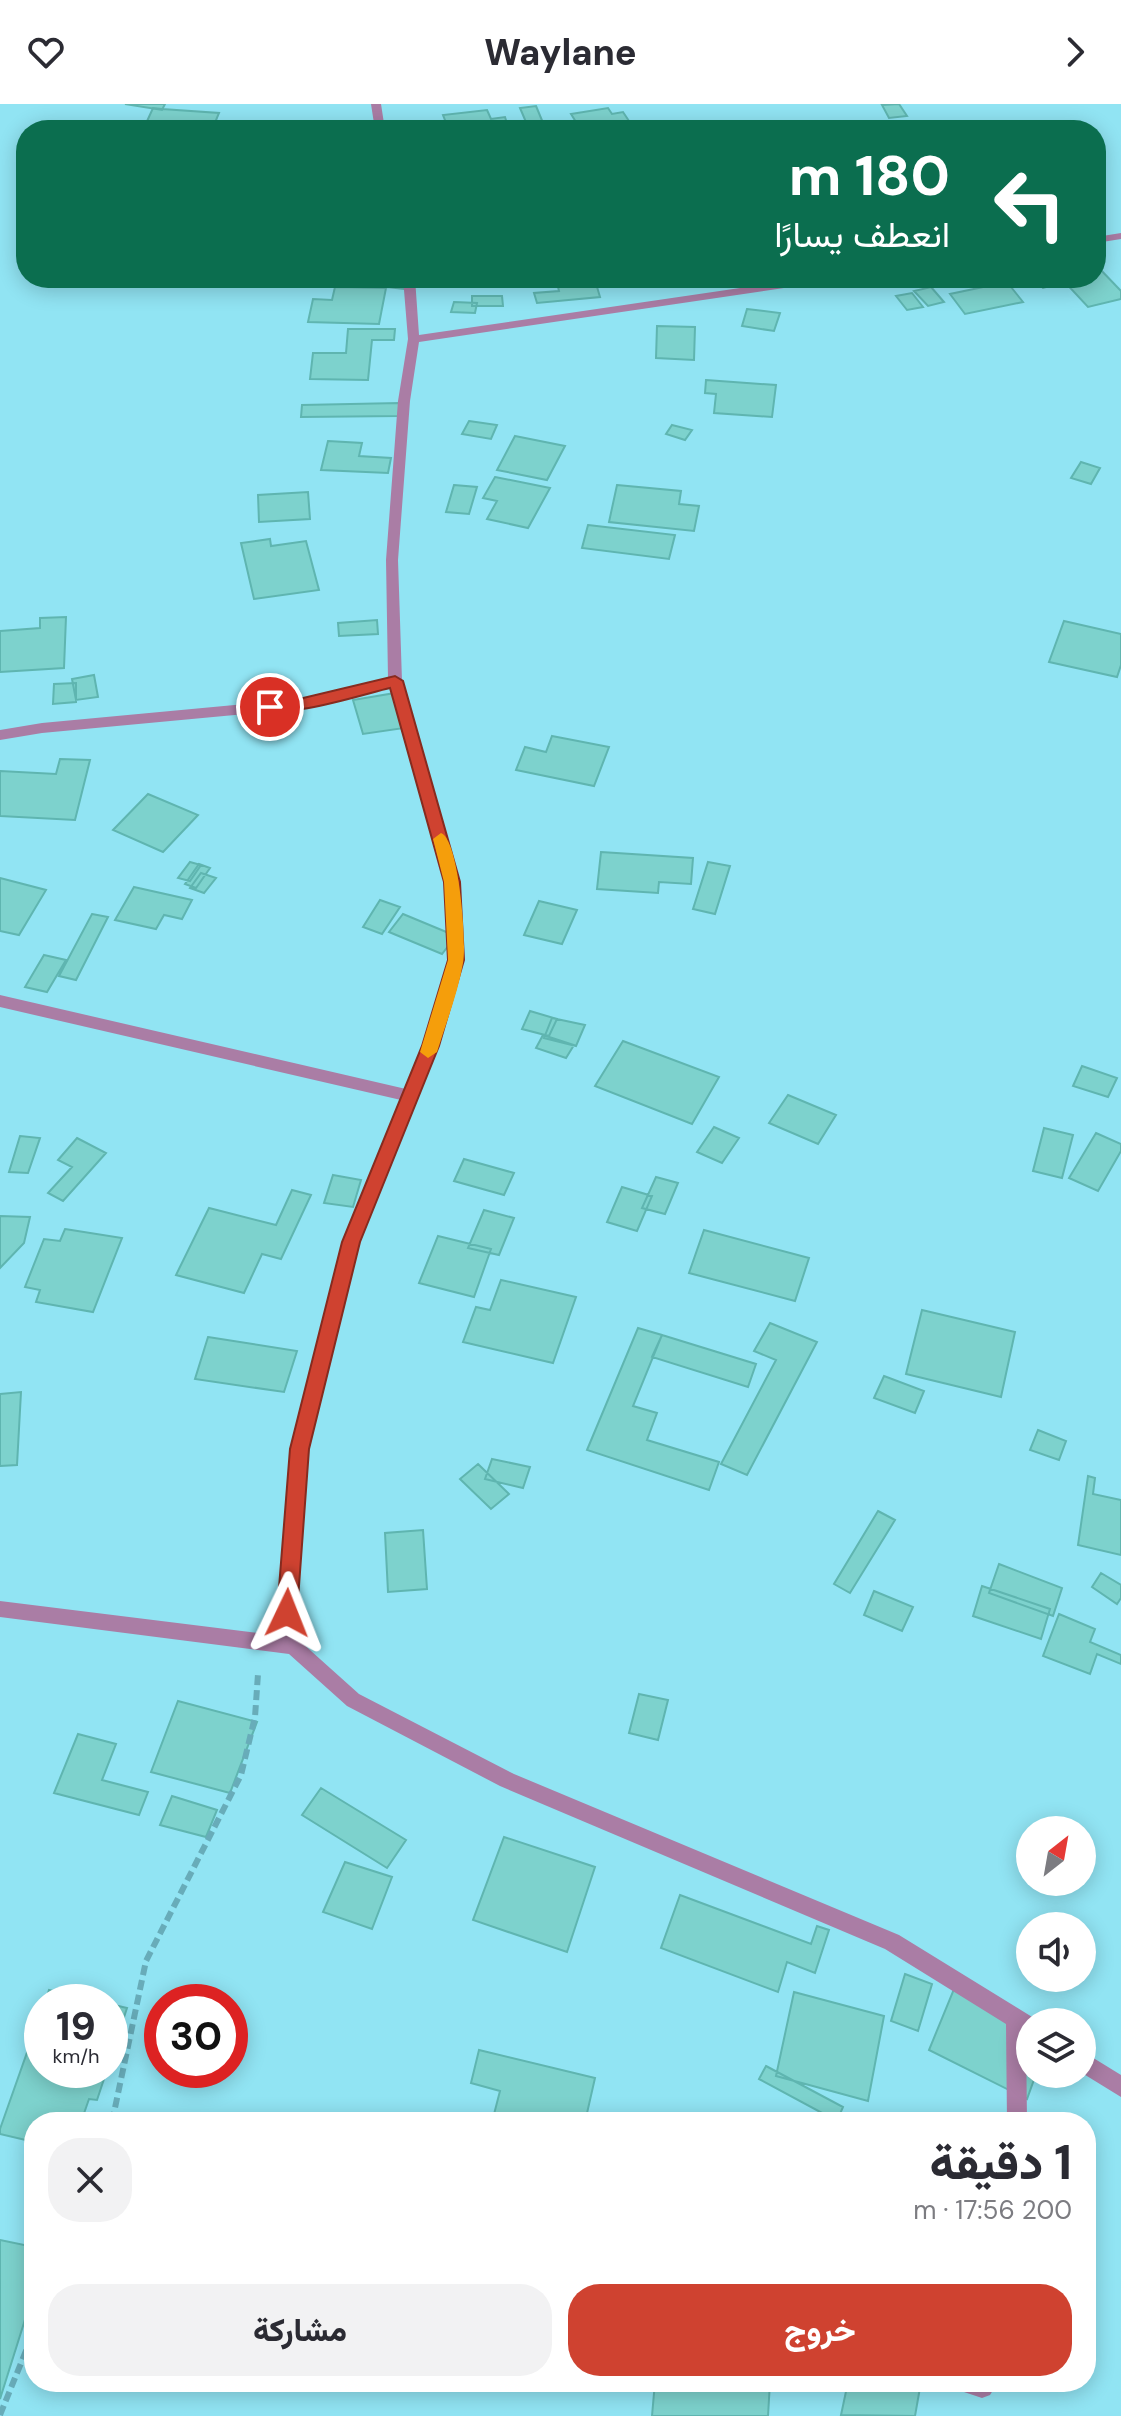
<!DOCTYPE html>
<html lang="ar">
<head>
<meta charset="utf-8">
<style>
  body { margin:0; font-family:"DM Sans",Vazirmatn,sans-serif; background:#f2f2f3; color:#2b2b33; direction:rtl; height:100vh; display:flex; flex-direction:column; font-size:30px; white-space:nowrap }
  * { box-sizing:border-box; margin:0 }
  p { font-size:26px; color:#7c7c81 }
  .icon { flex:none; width:44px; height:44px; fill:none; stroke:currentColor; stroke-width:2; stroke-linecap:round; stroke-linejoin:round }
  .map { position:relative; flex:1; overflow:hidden; direction:ltr }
  .sheet { position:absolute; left:24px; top:2008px; width:1072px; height:280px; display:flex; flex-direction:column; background:#fff; border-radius:32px; box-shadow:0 4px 20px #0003; direction:rtl }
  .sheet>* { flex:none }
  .top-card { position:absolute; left:16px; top:16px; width:1090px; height:168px; border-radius:32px; box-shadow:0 4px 20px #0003; direction:rtl; background:#0b6e4f; color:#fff; overflow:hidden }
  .needle { width:52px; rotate:31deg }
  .fabs { position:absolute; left:1016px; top:1712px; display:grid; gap:16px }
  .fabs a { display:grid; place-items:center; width:80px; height:80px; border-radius:50%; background:#fff; box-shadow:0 4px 20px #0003; font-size:40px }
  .speed { position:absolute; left:24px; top:1880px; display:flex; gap:16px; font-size:40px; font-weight:700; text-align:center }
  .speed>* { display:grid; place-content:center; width:104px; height:104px; border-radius:50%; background:#fff; box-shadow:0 4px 20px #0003; line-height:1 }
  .speed small { font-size:20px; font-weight:400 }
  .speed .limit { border:12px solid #d22; background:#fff; color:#111 }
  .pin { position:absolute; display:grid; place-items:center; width:68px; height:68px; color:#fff; margin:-34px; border:4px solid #fff; border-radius:50%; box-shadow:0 2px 8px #0007 }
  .me { position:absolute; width:88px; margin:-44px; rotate:2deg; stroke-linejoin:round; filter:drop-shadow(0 0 6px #0008) }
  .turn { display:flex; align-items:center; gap:28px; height:168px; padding:0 24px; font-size:36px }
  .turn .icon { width:104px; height:104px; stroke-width:2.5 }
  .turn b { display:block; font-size:56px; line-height:68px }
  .round { display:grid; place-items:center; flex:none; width:84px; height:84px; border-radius:32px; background:#f2f2f3 }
  .summary { display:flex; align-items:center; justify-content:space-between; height:136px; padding:0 24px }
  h1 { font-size:48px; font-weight:800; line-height:60px }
  .primary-button { display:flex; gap:16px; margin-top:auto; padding:16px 24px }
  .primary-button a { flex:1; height:92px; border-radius:32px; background:#cf4230; color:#fff; font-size:32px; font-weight:800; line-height:92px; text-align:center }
  .primary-button a+a { background:#f2f2f3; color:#2b2b33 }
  header { display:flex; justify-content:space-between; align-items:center; height:104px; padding:0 24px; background:#fff; font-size:36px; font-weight:800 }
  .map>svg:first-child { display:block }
  .building { fill:#7dd2cd; stroke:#5fb5b0; stroke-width:2 }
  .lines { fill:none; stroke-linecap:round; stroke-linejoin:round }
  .path { stroke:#68acb9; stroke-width:6; stroke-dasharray:10 5; stroke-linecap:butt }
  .minor { fill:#aa7da5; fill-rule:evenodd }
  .route { fill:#cf4230; stroke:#872b1f; stroke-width:2 }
  .slow { fill:#f59e0b }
</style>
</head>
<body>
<header><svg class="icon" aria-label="forward" viewBox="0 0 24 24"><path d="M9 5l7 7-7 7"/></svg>Waylane<svg class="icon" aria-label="heart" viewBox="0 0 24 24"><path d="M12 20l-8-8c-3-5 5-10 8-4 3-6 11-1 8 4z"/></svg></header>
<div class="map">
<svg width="1121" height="2312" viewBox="0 0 1121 2312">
  <rect width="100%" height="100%" fill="#91e4f3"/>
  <path class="building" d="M125,0h40l-3,6z
    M899,0l8,12 -18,2 -7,-13z
    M536,2l10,24h-37l-2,-5 19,-3 -6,-14z
    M153,4l9,1 57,4 -7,17h-69z
    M608,4l4,6 11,-2 12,18h-54l-10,-16z
    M487,6l4,9 14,-2 4,13h-60l-6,-15z
    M1098,163l23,24v8l-33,8 -27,-29h35z
    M380,174h27l-3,11 -27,-3z
    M1032,174h24l5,5 -18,5z
    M595,176l5,17 -63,6 -3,-10 25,-2 -2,-8z
    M1007,178l16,20 -58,12 -15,-20z
    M335,183l51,1 -7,36 -71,-2 5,-23 19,1z
    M931,183l13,15 -16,4 -14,-15z
    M912,189l11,14 -16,3 -11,-14z
    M472,192h30l1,10h-31z
    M454,198l23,1 -2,10 -24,-1z
    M747,205l33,4 -6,18 -32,-5z
    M657,222l38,1 -1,33 -38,-2z
    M348,225h47l-1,11h-22l-4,40 -58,-1 3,-26h33z
    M706,276l70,5 -4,32 -58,-4 2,-19 -11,-1z
    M399,299v13l-98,1 1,-12z
    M469,317l28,4 -6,14 -29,-5z
    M672,321l20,5 -7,10 -19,-6z
    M515,332l50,10 -18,34 -50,-10z
    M328,337l34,2 -3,13 32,2 -3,15 -67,-3z
    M1081,358l19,6 -9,16 -20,-6z
    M495,373l55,11 -22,40 -41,-9 10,-18 -14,-3z
    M454,381l23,2 -8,27 -23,-2z
    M617,381l64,6 -2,13 20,2 -5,25 -85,-9z
    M308,388l2,27 -51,3 -1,-27z
    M588,421l87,10 -6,24 -87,-11z
    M270,435l1,7 35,-5 13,49 -65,9 -13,-56z
    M66,513l-2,51 -64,4v-41l40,-3v-10z
    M377,516l1,14 -39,2 -1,-13z
    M1064,517l57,13v31l-4,12 -68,-15z
    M94,571l4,22 -22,3 -4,-21z
    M76,579v19l-23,2 1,-20z
    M401,588l10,35 -48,7 -10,-34z
    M552,632l57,11 -15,39 -78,-16 9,-23 21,5z
    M60,655l30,1 -15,60 -75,-4v-45l56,3z
    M148,690l50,21 -35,37 -50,-22z
    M601,748l92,6 -2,26 -32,-2 -1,11 -61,-4z
    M190,758l11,3 -11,16 -12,-3z
    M708,758l22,4 -15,48 -22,-5z
    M199,760l11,4 -14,20 -11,-4z
    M201,769l15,5 -12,15 -14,-5z
    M0,774l46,12 -27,45 -19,-4z
    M134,783l58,13 -10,19 -18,-4 -8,14 -41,-9z
    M380,796l20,7 -18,27 -19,-7z
    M539,797l38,9 -15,34 -38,-9z
    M92,810l16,3 -32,63 -17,-4z
    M403,810l53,22 -14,18 -53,-22z
    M44,851l22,5 -19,32 -22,-5z
    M530,907l27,8 -8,17 -27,-7z
    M552,914l33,7 -9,21 -32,-8z
    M543,931l31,10 -8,13 -30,-10z
    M623,937l96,36 -27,47 -97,-38z
    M1082,962l35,12 -9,19 -35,-11z
    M788,991l48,20 -18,29 -49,-21z
    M714,1023l25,11 -17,25 -25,-11z
    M1044,1024l29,7 -11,43 -29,-7z
    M1096,1029l25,11v7l-23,40 -29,-13z
    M20,1032l20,2 -12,35 -19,-1z
    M77,1034l29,15 -43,48 -15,-8 24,-26 -14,-7z
    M464,1055l50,14 -10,22 -50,-14z
    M333,1071l28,5 -8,27 -29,-4z
    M656,1073l22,6 -13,31 -23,-6z
    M622,1083l30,9 -15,35 -30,-9z
    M292,1086l19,5 -30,64 -19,-5 -18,39 -68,-18 33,-67 67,17z
    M484,1106l30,8 -15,37 -31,-7z
    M0,1112l30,1 -6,26 -24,25z
    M65,1125l57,9 -29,74 -57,-10 4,-12 -15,-3 19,-48 16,2z
    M704,1126l105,28 -14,43 -106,-28z
    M438,1132l53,13 -17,48 -55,-14z
    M501,1176l75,17 -23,66 -90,-21 13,-35 14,3z
    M922,1206l93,22 -14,65 -95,-23z
    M770,1219l47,19 -70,133 -26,-11 55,-104 -22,-9z
    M638,1224l24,7 -29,71 24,7 -10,27 72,22 -10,28 -122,-40z
    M662,1231l94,29 -8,23 -96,-30z
    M208,1233l89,14 -13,41 -89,-13z
    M884,1272l40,15 -9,22 -41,-15z
    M21,1288l-4,73 -17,1v-72z
    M1038,1326l28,11 -7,19 -29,-10z
    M492,1355l38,8 -7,21 -38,-9z
    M478,1360l31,30 -18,15 -31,-30z
    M1088,1372l7,2 -2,16 28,6v55l-43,-10z
    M878,1407l17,9 -45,73 -16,-9z
    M423,1426l4,59 -39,3 -3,-59z
    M999,1460l63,24 -9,28 -64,-23z
    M1101,1469l20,12v13l-4,6 -25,-17z
    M982,1482l68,23 -9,30 -68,-23z
    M874,1487l39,16 -11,24 -38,-16z
    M1059,1510l36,15 -5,13 31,13v9l-24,-10 -7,20 -47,-18z
    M639,1590l29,6 -10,40 -29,-7z
    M178,1597l79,21 -27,71 -79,-21z
    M78,1630l38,10 -14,36 46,12 -9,23 -85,-22z
    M321,1684l85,52 -19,28 -85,-53z
    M172,1692l45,14 -11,27 -46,-12z
    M504,1733l91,30 -28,85 -94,-32z
    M345,1758l47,15 -20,52 -49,-17z
    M680,1791l131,49 6,-18 12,4 -14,43 -28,-11 -9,30 -117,-44z
    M905,1870l27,10 -14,47 -27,-10z
    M954,1885l76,37v48h6l-9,25 -98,-49z
    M49,1886l51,12h-55z
    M794,1888l90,24 -16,85 -92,-25z
    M110,1900l17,4 -17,52z
    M42,1906v60h65l-10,30 -8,-1 -8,23h-47v20l-34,-8v-5z
    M479,1946l116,28 -10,44h-93l8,-31 -29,-8z
    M766,1962l77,41 -6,14 -78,-42z
    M0,2136l34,7v44l-34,108z
    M655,2278h115l-2,34h-116z
    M848,2278h73l-6,34 -74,-1z"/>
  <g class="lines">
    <path class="path" d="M112,2018l34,-161 95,-186 14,-58 3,-43
      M0,2311l34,-84"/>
    <path class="minor" d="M371,0h10l4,26h-10z
      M1121,129v6l-25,4v-6z
      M403,174h12l4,57 389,-57h29l-6,3 -412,61 -9,59 -12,159 4,121 57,201 4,78 -25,86 -79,196 -51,207 -12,164 5,29 58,52 155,80 385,161 138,85 1,2h-8v15l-4,-2 1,87h-20l-1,-98 -121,-75 -385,-163 -153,-80 -58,-52 -289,-37v-16l282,35 -4,-23 14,-164 51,-207 58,-142 -401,-93v-12l406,94 18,-43 25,-86 -4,-78 -55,-195 -91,22 -257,24 -42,7v-10l42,-7 257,-24 89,-21 -2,-118 12,-159 10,-62z
      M1082,1947l39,24v22l-39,-24z
      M955,2278h43l-8,13 -8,3 -24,-8z"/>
  </g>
  <path class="route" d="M395,572l8,5 57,201 4,78 -25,86 -79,196 -51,207 -12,164 -3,6 -7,3 -7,-3 -3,-6 13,-164 52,-207 80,-196 26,-86 -4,-78 -54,-194c-23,5 -112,34 -127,19l7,-5 29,-3z"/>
  <path class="slow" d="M441,729c18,6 26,110 22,130 -5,30 -17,60 -26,89l-9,6 -8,-6 28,-92 -4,-78 -11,-43z"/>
</svg>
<div class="fabs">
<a><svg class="needle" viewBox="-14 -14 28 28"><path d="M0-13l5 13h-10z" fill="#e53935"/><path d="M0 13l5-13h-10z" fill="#7c7c81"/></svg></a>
<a><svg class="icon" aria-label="sound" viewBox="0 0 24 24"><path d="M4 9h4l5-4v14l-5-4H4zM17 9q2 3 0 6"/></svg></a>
<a><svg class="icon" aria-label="layers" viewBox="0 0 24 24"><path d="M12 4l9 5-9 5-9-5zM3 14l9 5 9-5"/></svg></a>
</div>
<div class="speed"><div>19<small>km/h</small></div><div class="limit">30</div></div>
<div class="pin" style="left:270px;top:603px;background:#d93025"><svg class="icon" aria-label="arrive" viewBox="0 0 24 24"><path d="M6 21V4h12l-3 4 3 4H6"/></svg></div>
<svg class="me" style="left:287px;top:1509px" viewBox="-20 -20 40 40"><path d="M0-17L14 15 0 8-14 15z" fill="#cf4230" stroke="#fff" stroke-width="4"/></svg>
<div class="top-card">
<div class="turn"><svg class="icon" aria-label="left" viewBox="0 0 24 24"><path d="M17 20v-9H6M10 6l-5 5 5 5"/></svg><div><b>180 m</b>انعطف يسارًا</div></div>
</div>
<section class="sheet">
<div class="summary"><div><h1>1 دقيقة</h1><p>200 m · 17:56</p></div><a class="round"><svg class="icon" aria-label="close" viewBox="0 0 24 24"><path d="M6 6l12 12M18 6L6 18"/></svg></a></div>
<div class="primary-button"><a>خروج</a><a>مشاركة</a></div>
</section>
</div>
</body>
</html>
